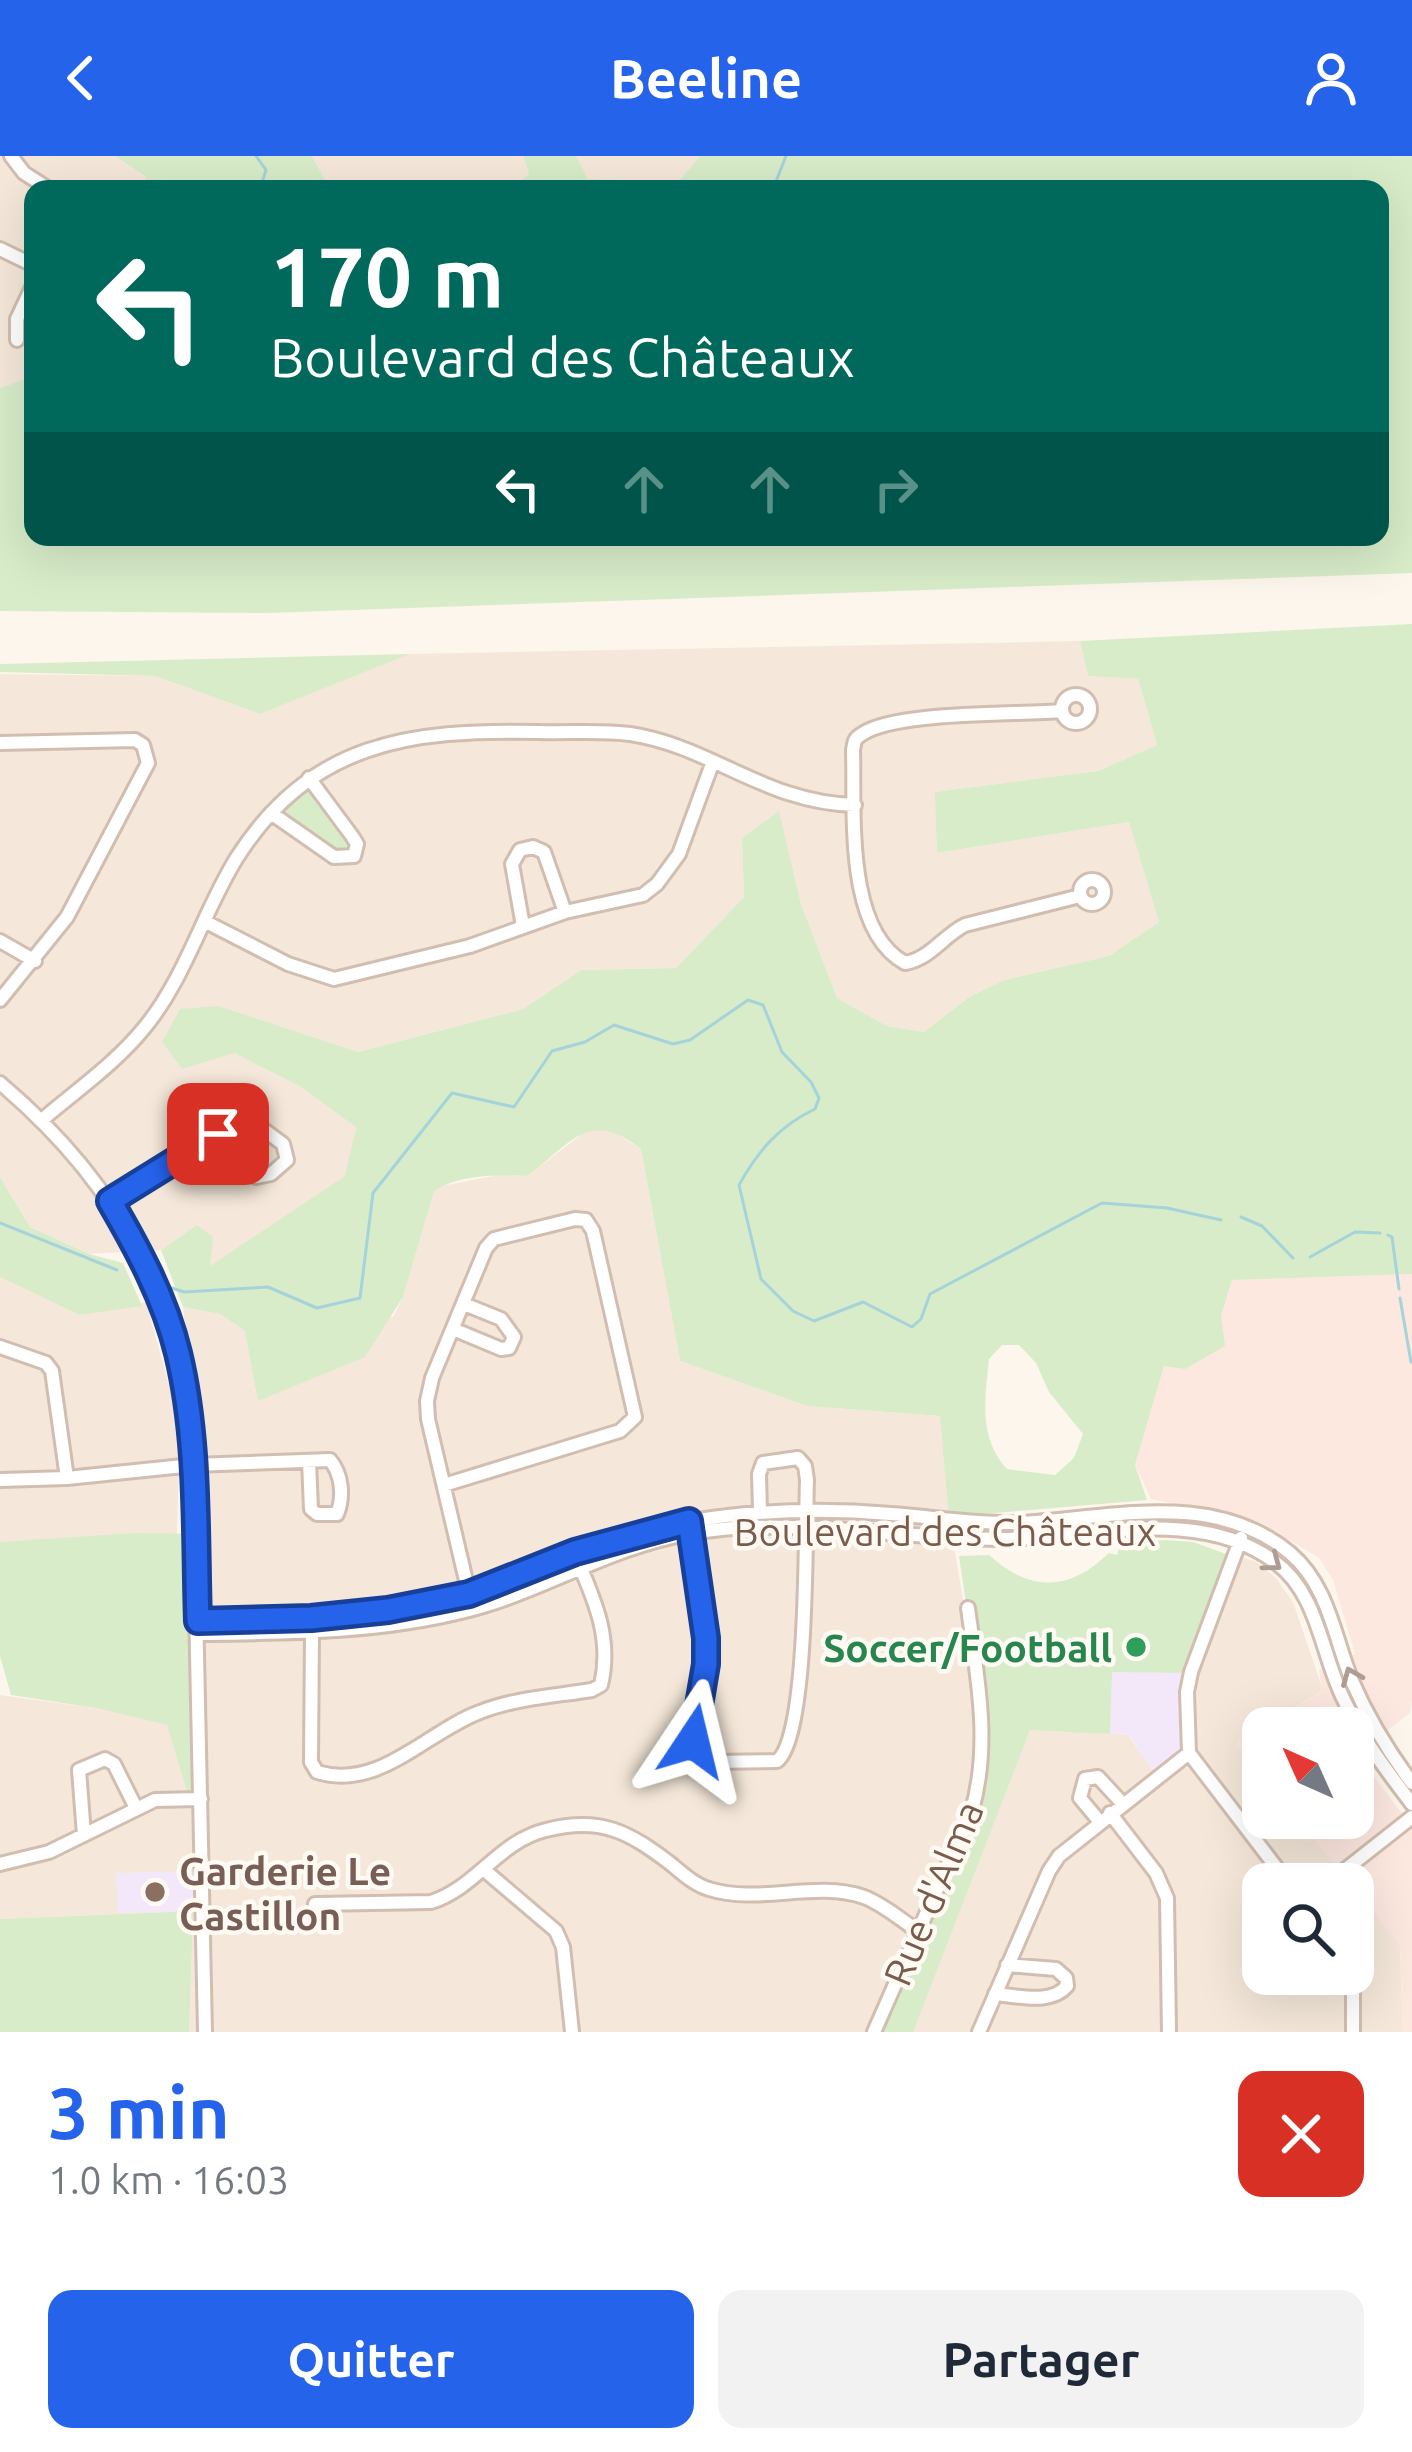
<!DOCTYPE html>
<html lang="fr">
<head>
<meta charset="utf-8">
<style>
  body { margin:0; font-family:Ubuntu,sans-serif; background:#f2f2f3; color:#1f2937; height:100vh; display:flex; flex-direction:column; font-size:45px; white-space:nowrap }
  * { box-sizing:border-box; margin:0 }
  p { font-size:39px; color:#747a83 }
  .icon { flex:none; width:66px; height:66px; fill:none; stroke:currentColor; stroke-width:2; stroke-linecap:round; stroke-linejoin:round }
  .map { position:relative; height:1876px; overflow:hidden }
  .drawer { display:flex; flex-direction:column; background:#fff; flex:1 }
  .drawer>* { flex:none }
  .banner { position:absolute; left:24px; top:24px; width:1365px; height:366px; border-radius:24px; box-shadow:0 12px 48px #0002; background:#00695c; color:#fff; overflow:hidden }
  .needle { width:78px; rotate:315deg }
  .buttons { position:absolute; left:1242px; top:1551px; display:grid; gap:24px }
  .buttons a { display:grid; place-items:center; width:132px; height:132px; border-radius:24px; background:#fff; box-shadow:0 12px 48px #0002; font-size:60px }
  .pin { position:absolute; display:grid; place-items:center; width:102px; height:102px; color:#fff; margin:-51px; border-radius:24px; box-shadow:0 6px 18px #0006 }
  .me { position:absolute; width:132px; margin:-66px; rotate:10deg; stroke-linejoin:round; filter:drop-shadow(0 0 9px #0008) }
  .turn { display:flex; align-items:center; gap:42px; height:252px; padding:0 48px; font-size:54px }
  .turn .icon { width:156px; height:156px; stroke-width:2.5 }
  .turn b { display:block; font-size:84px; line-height:102px }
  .lanes { display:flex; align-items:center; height:114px; padding:0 48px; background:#0003; justify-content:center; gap:60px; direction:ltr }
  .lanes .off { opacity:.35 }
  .round { display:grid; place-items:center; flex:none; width:126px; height:126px; border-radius:24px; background:#f2f2f3 }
  .summary { display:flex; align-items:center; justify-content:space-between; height:204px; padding:0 48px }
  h1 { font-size:72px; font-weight:600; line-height:90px; color:#2563eb }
  .button { display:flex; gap:24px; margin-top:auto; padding:24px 48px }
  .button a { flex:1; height:138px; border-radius:24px; background:#2563eb; color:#fff; font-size:48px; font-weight:600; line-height:138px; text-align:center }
  .button a+a { background:#f2f2f3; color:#1f2937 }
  header { display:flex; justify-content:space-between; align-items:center; height:156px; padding:0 48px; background:#2563eb; color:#fff; font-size:54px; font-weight:600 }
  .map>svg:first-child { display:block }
  .residential { fill:#f5e8da }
  .commercial { fill:#fde8e0 }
  .education { fill:#f3e8fa }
  .green { fill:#d8ecc9; fill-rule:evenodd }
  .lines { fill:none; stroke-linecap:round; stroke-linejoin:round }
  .stream { stroke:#a5d3da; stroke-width:3 }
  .minor-casing { stroke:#d1beb0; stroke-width:18 }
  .minor { stroke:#fff; stroke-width:12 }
  .oneway { stroke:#af9d94 }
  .route-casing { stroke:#184099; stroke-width:30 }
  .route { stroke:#2563eb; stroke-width:21 }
  .leisure-dot { fill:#2e9e5b; stroke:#fffaf3; stroke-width:4.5 }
  .education-dot { fill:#8d6e63; stroke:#fffaf3; stroke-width:4.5 }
  .labels { text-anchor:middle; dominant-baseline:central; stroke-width:9; stroke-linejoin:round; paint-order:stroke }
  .street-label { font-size:39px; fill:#7a5c4d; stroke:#fffaf3 }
  .leisure-label { font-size:39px; font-weight:bold; fill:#27864d; stroke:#fffaf3; text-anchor:end }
  .education-label { font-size:39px; font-weight:bold; fill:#785e54; stroke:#fffaf3; text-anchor:start }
</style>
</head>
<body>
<header><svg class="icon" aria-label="back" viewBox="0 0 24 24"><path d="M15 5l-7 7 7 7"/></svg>Beeline<svg class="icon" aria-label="person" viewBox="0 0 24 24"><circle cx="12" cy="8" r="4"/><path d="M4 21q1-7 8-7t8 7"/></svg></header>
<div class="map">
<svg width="1412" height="1876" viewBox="0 0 1412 1876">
  <rect width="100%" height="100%" fill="#fdf6ec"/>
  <path class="residential" d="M0,0h115l31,21v12h-113v187l-33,12z
    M312,0h211l6,18 -20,15h-179z
    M576,0h124l-21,25 -92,-2z
    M1080,485l8,35 50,3 19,66 -59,26 -162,21 2,61 191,-31 30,100 -50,34 -105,24 -35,17 -45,35 -37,-6 -50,-28 -36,-94 -22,-92 -37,27 2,58 -68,71 -95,2 -58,39 -165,43 -139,-46 15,47 67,34 55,39 -10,50 -139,97 -10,-47 -36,24 -72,4 -59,-27 -30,-50v-503l155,2 105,38 150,-60z
    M605,971l36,22 39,212 127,45 133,10 13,124 31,185 -1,35 -114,272h-680l3,-121 -192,8v-224l96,13 72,17 20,68 13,-160 2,-99 -6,-101 -14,-126 37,7 25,17 148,-14 10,-20 31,-105 8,-6 56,-11 29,1 62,-47z
    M0,1121l79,38 67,-13 34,123 -3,109 -177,8z
    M1226,1398l29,7 21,17 17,24 30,88 -86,53 26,33v42h35l54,66h-89v90h90v-89l47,60 3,87h-495l123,-304 97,7 26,37 29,-21 -2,-78z"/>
  <path class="commercial" d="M1412,1118v428l-2,11 -53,41 55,73v205h-9l-3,-87 -103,-127h56v-90h-90v48l-27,-32 86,-53 -3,-21 36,-16 -22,-74 -14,-22 -57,-35 -111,-24 -16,-34 29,-99 57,-50 11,-36z"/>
  <path class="education" d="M1111,1515l70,2 2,79 -29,21 -25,-38 -19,-1z
    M194,1715l-1,40 -75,2 -2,-40z"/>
  <path class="green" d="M115,0h197l18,33h-184v-12z
    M523,0h53l12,23 91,2 21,-25h712v417l-1145,40 -267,-2v-223l33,-12v161h1347v-348h-871l20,-15z
    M1412,468v650l-180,6 -11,36 4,30 -40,23 -21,-3 -29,99 12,35 -198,17 -9,-101 -133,-10 -127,-45 -39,-212c-53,-41 -69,-6 -114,27 -28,-1 -71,-2 -93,16l-31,105 -38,60 -107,44 -13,-70 -25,-17 -37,-7 -22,-57 36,-25 16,12 -3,29 135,-90 11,-49 -55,-40 -67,-34 -52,16 -20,-27 18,-33 39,-3 139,46 165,-43 58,-39 95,-2 68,-71 -2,-59 37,-27 22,93 36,94 50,28 37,6 45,-35 35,-17 105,-24 50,-34 -30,-100 -192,31 -2,-61 163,-21 59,-26 -19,-66 -50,-3 -8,-35zM1002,1189h17l17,18 13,29 34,42 -9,24 -19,17 -48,-6c-29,-32 -22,-70 -18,-110z
    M410,498l-150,60 -105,-38 -155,-4v-8z
    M309,622l48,66 -12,15 -74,-46z
    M0,1021l30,50 59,27 34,9 19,43 -63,9 -79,-38z
    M134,1377l69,1 -2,265 -13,-5 -21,-69 -71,-17 -85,-13 -11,-39v-114z
    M1165,1384l28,2 33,12 -45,119 -69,-1 -2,62 -80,-4 -117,302h-44l114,-272 1,-35 -25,-169 30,-1c42,38 81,36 120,-2l8,2 3,-10z
    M193,1755l-4,121h-189v-113z"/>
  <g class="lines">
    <path class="stream" d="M256,0l10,14 -6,19
      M773,33l13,-33
      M1241,1061l21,9 31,32
      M0,1067l117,47
      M1388,1079l4,2 7,52
      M1310,1101l45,-25 25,1
      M172,1132l12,4 84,-5 49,21 43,-10 13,-105 79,-100 62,14 38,-56 33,-9 29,-17 59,19 17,-4 58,-40 15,5 19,47 29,30 8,16 -4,11c-36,17 -57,42 -76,76l22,94 32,32 21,10 49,-19 49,25 9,-8 9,-25 172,-91 65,5 54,12
      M1400,1142l11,64"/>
    <defs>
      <path id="minor" d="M11,0l13,17 25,16
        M0,93l33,16
        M17,184v-21l16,-34
        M1062 553a14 14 0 1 1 28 0a14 14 0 1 1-28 0Z
        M1062,555c-47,4 -166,0 -200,23 -9,6 -7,7 -9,16 2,60 -9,180 52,213 25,-4 38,-27 60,-38l115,-29
        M0,587l135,-3 8,5 5,18 -81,154 -67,83
        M271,657l63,44 20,-1 3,-12 -5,-8 -43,-58
        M1080 736a12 12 0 1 1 24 0a12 12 0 1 1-24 0Z
        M206,766l82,42 46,15 136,-33 95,-34 78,-17 14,-11 22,-30 33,-90
        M523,770l-11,-62 8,-14 13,-3 11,5 21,60
        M0,785l35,20
        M0,927c126,107 179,218 193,382l12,567
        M43,963c34,-29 73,-56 102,-92 40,-49 58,-114 91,-168 74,-117 174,-130 303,-127 29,1 62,-2 91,2 81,12 135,69 225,71
        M110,1045l128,-82 14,2 31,23 4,16 -16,14 -15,3 -38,-43
        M453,1173l48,20 8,-1 5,-11 -13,-18 -37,-15
        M0,1191l46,16 6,8 15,107
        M0,1324l67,-2 126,-13 137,-5c12,14 14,37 7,54h-20l-6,-5 -2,-48
        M444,1329l176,-54 15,-14 -42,-186 -7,-11 -11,-1 -81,20 -8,9 -54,130 -5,23 1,18 43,183
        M691,1372l16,110 -14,115 19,9 65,-1c32,-24 28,-233 30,-281l-2,-14 -7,-8 -35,5 -4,11 1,38
        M1241,1382l-50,134 -4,20 2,61 100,131
        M198,1465c90,-3 183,-1 270,-26 77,-23 143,-61 224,-74 66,-11 132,-13 199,-7 42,3 84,10 127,9 90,-4 194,-35 272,30 39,33 44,84 62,128 16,37 36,70 60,102
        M312,1474l-1,132 6,10c62,19 109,-40 163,-60 35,-14 75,-16 112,-22l9,-5c11,-46 -6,-84 -24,-126
        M198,1478c92,-1 182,-1 271,-24 75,-19 142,-64 223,-77 103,-17 204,6 308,6 88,0 197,-35 275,23 43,31 46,91 68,136 18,39 43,72 69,106
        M1110,1657l46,60 11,25 2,134
        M1100,1666l-20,-24 5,-19 13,-2 24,26
        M84,1679l-5,-65 26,-11 9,5 22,44
        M0,1708l49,-12 106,-52 46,-1
        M483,1713l73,62 7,16 9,85
        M1327,1728l85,-67
        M315,1748l116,-2c45,-14 68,-61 115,-72 55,-14 83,2 125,34 12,10 24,21 38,25 50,16 106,-9 155,8 19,7 37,23 54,34
        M1263,1760v16
        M1353,1818v58
        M995,1838c23,2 56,11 72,-8l-1,-8 -10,-9 -49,-4
        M874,1876l98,-222c19,-67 5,-134 -4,-202
        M979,1876l70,-161 10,-15 130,-103"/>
    </defs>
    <use href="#minor" class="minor-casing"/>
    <use href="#minor" class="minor"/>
  </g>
  <defs><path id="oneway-chevron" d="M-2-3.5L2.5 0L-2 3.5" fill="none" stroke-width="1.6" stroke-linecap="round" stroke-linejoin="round" transform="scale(3)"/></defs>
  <g class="oneway">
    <use href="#oneway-chevron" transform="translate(1273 1407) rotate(37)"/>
    <use href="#oneway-chevron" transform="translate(1351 1520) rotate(-112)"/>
  </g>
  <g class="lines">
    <defs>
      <path id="route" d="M218,978l-108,67c28,48 55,98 68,152 21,87 17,179 20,268l113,-3 77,-8 81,-16 106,-42 114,-31 17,117v26l-13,77"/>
    </defs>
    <use href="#route" class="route-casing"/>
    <use href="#route" class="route"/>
  </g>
  <circle class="leisure-dot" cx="1136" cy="1491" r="12"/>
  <circle class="education-dot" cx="155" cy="1736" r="12"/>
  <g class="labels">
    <g class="street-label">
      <text x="945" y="1375">Boulevard des Châteaux</text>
      <text transform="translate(933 1737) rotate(-67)">Rue d'Alma</text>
    </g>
    <g class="leisure-label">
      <text x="1112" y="1491">Soccer/Football</text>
    </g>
    <g class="education-label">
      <text x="179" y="1714">Garderie Le<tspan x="179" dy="45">Castillon</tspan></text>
    </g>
  </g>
</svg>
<div class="buttons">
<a><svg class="needle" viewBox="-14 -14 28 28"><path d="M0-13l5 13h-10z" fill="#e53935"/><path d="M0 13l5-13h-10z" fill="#747a83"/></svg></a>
<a><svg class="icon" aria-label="search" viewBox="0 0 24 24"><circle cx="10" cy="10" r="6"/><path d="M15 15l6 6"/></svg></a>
</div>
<div class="pin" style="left:218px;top:978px;background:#d93025"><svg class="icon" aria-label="arrive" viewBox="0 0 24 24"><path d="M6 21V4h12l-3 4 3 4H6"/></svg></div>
<svg class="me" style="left:693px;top:1585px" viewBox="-20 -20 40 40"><path d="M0-17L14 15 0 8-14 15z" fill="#2563eb" stroke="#fff" stroke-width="4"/></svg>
<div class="banner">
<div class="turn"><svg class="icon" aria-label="left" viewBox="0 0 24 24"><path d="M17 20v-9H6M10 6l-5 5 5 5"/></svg><div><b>170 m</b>Boulevard des Châteaux</div></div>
<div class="lanes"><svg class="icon" aria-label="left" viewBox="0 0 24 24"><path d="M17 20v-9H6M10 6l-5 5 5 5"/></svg><svg class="icon off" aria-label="ahead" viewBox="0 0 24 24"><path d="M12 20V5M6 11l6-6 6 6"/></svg><svg class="icon off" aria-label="ahead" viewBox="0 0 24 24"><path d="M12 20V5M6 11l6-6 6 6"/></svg><svg class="icon off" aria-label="right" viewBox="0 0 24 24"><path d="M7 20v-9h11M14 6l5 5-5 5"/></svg></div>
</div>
</div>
<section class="drawer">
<div class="summary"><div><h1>3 min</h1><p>1.0 km · 16:03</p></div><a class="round" style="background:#d93025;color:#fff"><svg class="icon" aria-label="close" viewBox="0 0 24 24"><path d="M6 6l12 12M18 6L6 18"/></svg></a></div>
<div class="button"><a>Quitter</a><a>Partager</a></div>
</section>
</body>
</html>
